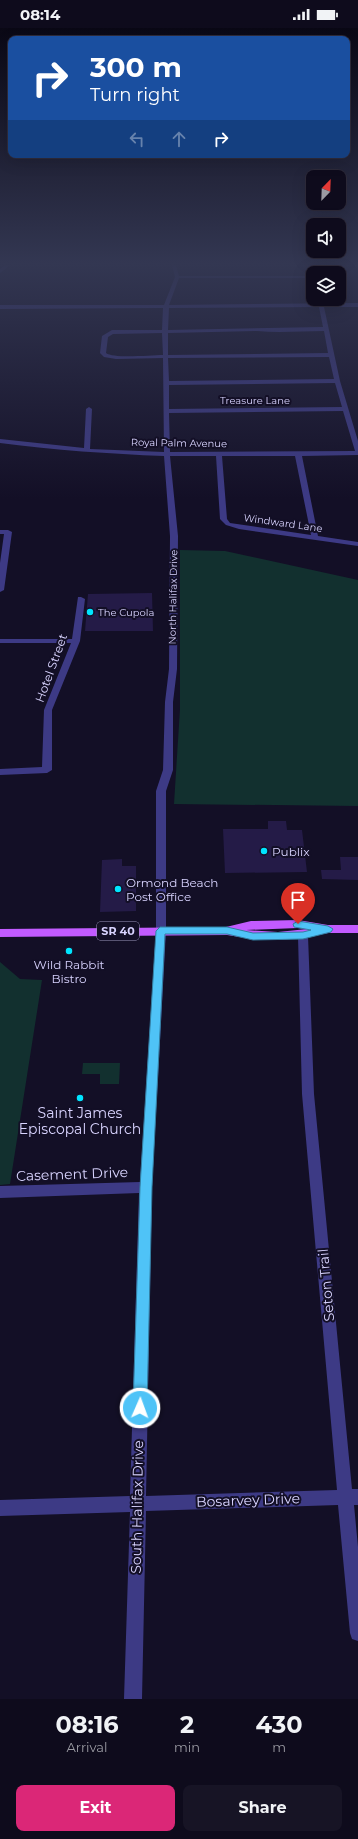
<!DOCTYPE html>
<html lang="en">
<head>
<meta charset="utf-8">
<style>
  body { margin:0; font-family:Montserrat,sans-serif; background:#171425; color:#f1f3f6; height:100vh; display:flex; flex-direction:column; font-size:15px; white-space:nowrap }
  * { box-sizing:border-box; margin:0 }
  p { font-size:13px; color:#9b9ba3 }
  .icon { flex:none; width:22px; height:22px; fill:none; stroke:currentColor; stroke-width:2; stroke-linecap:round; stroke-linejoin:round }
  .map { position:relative; height:1671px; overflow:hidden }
  .side { display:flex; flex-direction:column; background:#0e0b1c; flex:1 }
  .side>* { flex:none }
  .guide { position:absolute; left:8px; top:8px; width:342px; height:122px; border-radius:8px; box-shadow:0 4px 16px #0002,0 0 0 1px #2e2b3b; background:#1a4fa0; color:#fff; overflow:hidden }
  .needle { width:26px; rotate:23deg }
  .buttons { position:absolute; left:306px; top:142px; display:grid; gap:8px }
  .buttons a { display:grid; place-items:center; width:40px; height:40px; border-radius:8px; background:#0e0b1c; box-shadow:0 4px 16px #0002,0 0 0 1px #2e2b3b; font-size:20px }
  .pin { position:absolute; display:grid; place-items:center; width:34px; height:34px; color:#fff; margin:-41px -17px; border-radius:50% 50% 50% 0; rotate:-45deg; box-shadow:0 0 4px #0007 }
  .pin .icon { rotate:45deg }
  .me { position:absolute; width:44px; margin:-22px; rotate:2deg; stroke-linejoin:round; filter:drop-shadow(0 0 3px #0008) }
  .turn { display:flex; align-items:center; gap:14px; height:84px; padding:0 16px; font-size:18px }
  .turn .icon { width:52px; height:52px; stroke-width:2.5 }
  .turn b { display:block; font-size:28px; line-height:34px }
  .lanes { display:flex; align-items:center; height:38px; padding:0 16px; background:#0003; justify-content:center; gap:20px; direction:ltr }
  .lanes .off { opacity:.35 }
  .eta { display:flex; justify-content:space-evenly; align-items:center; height:68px; text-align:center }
  .eta b { font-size:24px; font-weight:700; line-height:28px }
  .action { display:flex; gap:8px; margin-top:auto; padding:8px 16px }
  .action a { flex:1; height:46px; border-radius:8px; background:#db2777; color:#fff; font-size:16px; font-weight:700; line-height:46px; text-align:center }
  .action a+a { background:#171425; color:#f1f3f6 }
  .status { display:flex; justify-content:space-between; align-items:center; height:28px; padding:0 20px; background:#0e0b1c; direction:ltr }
  .status svg { height:11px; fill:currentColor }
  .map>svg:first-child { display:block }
  .green { fill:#12302f }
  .building { fill:#241b47 }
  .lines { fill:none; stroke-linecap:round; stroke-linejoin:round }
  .minor { fill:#3d3a85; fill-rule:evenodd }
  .major { fill:#c25bff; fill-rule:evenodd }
  .route { fill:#4fc3f7; stroke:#337fa1 }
  .poi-dot { fill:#00e5ff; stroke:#130f26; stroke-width:1.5 }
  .labels { text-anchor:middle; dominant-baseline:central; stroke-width:4; stroke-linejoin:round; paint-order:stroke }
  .far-street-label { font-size:10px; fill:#d9d4ff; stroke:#130f26 }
  .far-poi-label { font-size:10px; fill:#d9d4ff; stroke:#130f26; text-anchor:start }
  .shield { fill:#130f26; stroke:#9e99be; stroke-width:1 }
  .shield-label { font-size:11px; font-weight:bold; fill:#d9d4ff }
  .street-label { font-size:12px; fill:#d9d4ff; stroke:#130f26 }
  .poi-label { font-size:12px; fill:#d9d4ff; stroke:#130f26; text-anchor:start }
  .near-poi-label { font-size:14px; fill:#d9d4ff; stroke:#130f26 }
  .near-street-label { font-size:14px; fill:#d9d4ff; stroke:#130f26 }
</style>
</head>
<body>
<div class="status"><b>08:14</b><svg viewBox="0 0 49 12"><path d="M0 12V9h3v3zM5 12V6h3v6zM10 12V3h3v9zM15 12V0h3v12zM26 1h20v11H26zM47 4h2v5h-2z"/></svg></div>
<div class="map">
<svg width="358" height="1671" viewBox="0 0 358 1671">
  <rect width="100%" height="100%" fill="#130f26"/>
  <path class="green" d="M180,522l45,1 133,29v226l-184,-2 6,-95z
    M0,934l20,17 22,1 -32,204 -10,1z
    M83,1035h37l-1,21h-19v-10h-18z"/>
  <path class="building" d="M152,565l1,38h-68l3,-37z
    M268,793h18l1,9h15l5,42 -82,1 -2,-44h45z
    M340,829h18v23l-36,-1 -1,-9h20z
    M122,831v7h14v45l-36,1 2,-52z"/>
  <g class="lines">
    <path class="minor" d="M5,237h5l-10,8v-4z
      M172,237h4l3,11h134v2h-134l-10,27 189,-2v4h-34l16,74 18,60v14l-56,1 16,80 40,6v4l-119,-17 -13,-4 -6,-6 -4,-63h-46l8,80 -1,133 -4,33v68l-7,21v140l-14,256 -6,309 191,-6 -35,-396 -4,-158 1,-3h8l1,3 6,158 38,395h6v16h-4l4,42v94l-6,-2 -2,-6 -12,-128 -192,6 -4,188h-18l6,-187 -130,4v-16l130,-4 9,-303 -139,5v-12l140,-4 16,-251v-140l7,-21 2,-68 4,-33 1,-133 -6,-80c-55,-2 -109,-6 -164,-13v-4l84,9 2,-39 3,-2 3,2 -2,40 74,3 -1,-94 -47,1 -12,-2 -4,-4 2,-17 10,-6h50l1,-22 -163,1v-4h164l11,-28zM319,279l4,20 -155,3 1,-22zM257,303c23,2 44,0 67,0l4,22 -160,2v-22zM162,305l1,22c-12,0 -49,4 -57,-2l2,-16 5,-3zM329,329l5,22 -165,2 -1,-23zM335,355l7,24 -173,2v-24zM343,383l12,40 -185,1 -1,-39zM222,428h73l16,79 -81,-12 -3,-4z
      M315,237h4l2,8h-4z
      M0,502h8l4,2 -8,58 -4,2v-29l4,-29h-4z
      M78,569h3l4,2 -5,42 -28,69v60l-5,3 -47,2v-6l42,-2 2,-57 27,-67h-71v-4h72z"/>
    <path class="major" d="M298,892l30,5h30v8h-30l-26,5 -24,2 -25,-1 -26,-4 -227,2v-8l226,-2 25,-6zM298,900l9,1 -29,3 -32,-2z"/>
  </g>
  <linearGradient id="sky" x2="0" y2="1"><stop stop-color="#0a0815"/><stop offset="0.5" stop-color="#333752"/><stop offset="1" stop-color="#333752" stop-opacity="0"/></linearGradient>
  <rect width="358" height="471" fill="url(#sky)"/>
  <path class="route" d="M298,893l30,5 5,3 -2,3 -28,7 -50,1 -26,-6h-62l-13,253 -5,221 -2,5 -5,2 -5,-2 -2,-5 7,-221 16,-256 4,-4h67l26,6 50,-1 8,-2 -17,-3 -1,-3z"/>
  <g class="poi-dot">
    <circle cx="90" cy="584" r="4"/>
    <circle cx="264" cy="823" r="4"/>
    <circle cx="118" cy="861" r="4"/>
    <circle cx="69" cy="923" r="4"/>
    <circle cx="80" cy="1070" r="4"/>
  </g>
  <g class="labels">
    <g class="far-street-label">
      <text x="255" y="372">Treasure Lane</text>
      <text transform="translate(179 415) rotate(1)">Royal Palm Avenue</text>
      <text transform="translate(283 495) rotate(8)">Windward Lane</text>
      <text transform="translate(173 569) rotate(-89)">North Halifax Drive</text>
    </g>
    <g class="far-poi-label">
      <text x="98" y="584">The Cupola</text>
    </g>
    <rect class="shield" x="97" y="894" width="42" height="18" rx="3"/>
    <g class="shield-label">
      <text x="118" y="903">SR 40</text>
    </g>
    <g class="street-label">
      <text transform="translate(51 640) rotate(-70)">Hotel Street</text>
    </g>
    <g class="poi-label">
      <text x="272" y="823">Publix</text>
      <text x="126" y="854">Ormond Beach<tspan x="126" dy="14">Post Office</tspan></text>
      <text x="69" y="936" text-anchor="middle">Wild Rabbit<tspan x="69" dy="14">Bistro</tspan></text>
    </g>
    <g class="near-poi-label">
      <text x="80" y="1085">Saint James<tspan x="80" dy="16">Episcopal Church</tspan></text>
    </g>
    <g class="near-street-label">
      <text transform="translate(72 1146) rotate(-2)">Casement Drive</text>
      <text transform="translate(326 1257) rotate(-95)">Seton Trail</text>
      <text transform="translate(248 1472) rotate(-2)">Bosarvey Drive</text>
      <text transform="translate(137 1479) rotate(-89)">South Halifax Drive</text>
    </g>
  </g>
</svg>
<div class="buttons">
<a><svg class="needle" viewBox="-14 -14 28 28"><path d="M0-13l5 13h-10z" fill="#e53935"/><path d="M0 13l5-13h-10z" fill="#9b9ba3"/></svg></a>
<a><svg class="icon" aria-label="sound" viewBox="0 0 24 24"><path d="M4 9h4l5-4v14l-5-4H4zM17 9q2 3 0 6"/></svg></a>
<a><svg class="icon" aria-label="layers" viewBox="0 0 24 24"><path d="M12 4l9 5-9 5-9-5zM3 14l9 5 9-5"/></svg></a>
</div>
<div class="pin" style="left:298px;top:896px;background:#d93025"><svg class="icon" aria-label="arrive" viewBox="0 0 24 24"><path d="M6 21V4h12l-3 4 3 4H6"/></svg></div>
<svg class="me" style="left:140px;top:1380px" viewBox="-20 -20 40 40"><circle r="17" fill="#4fc3f7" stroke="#fff" stroke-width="3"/><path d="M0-11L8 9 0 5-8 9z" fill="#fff"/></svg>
<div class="guide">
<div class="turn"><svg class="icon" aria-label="right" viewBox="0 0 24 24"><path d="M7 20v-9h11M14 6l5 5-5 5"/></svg><div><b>300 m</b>Turn right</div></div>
<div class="lanes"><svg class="icon off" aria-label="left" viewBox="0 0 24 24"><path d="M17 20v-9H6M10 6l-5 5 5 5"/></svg><svg class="icon off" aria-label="ahead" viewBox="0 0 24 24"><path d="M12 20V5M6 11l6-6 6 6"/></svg><svg class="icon" aria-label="right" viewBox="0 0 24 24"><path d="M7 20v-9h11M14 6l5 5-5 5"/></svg></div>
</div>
</div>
<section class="side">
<div class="eta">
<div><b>08:16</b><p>Arrival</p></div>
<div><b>2</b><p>min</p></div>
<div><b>430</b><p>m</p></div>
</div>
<div class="action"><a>Exit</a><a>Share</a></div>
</section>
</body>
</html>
